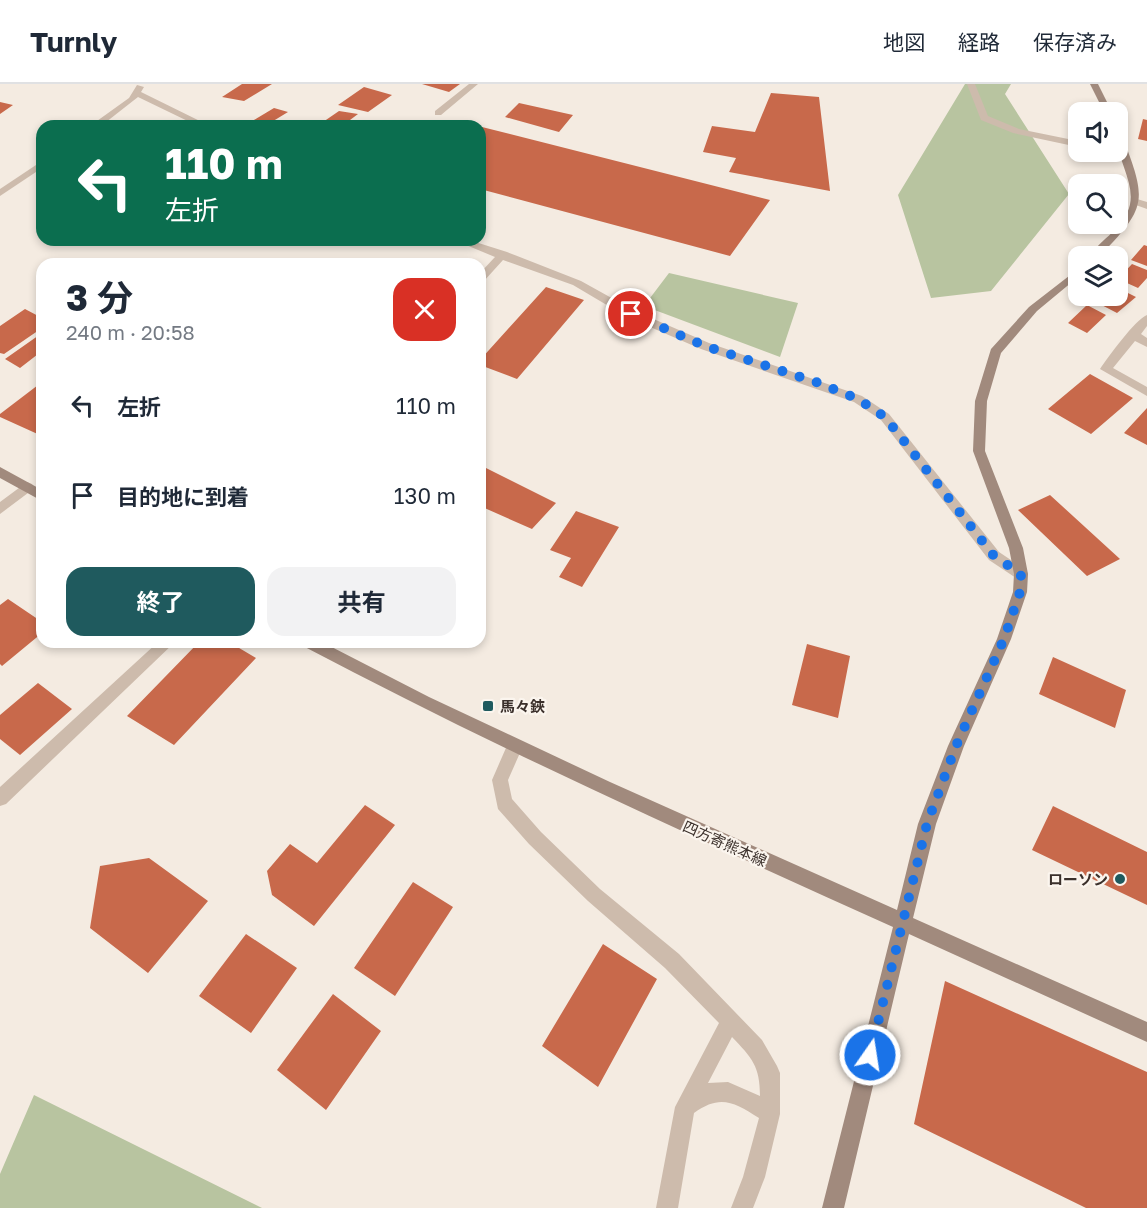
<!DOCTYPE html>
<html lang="ja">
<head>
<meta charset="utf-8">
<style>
  body { margin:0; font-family:"Golos Text","Noto Sans JP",sans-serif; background:#f2f2f3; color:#1f2937; height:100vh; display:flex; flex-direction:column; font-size:22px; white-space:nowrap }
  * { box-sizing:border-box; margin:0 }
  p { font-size:20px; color:#747a83 }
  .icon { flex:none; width:33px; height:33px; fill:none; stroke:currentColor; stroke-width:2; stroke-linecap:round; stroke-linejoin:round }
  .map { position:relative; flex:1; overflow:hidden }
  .side { position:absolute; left:36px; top:174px; width:450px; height:390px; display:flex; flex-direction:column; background:#fff; border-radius:18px; box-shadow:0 3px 9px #0003 }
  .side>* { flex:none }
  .banner { position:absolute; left:36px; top:36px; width:450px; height:126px; border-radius:18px; box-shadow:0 3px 9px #0003; background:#0b6e4f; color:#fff; overflow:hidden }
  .fabs { position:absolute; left:1068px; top:18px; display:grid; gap:12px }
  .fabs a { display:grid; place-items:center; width:60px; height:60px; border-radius:12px; background:#fff; box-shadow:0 3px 9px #0003; font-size:30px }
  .pin { position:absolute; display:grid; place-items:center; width:51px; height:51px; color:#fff; margin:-26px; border:3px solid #fff; border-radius:50%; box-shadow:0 2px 6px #0007 }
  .me { position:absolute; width:66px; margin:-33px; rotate:13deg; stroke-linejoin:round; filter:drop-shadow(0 0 4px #0008) }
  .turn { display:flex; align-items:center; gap:21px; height:126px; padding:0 30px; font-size:27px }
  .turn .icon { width:78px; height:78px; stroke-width:2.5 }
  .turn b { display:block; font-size:42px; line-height:51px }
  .round { display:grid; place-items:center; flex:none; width:63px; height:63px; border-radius:18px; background:#f2f2f3 }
  .overview { display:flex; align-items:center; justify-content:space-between; height:102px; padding:0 30px }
  h1 { font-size:36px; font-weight:700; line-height:45px }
  .primary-button { display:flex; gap:12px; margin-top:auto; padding:12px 30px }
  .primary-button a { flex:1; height:69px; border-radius:18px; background:#1f5a5e; color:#fff; font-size:24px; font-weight:700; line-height:69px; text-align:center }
  .primary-button a+a { background:#f2f2f3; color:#1f2937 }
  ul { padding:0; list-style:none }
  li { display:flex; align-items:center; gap:18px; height:90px; padding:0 30px }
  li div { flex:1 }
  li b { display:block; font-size:22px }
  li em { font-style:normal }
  header { display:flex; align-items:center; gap:36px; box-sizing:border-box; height:84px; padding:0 30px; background:#fff; border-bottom:2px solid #e0e1e3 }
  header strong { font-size:28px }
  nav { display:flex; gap:33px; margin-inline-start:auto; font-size:21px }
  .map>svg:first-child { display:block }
  .green { fill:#b8c4a0 }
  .building { fill:#c8694b }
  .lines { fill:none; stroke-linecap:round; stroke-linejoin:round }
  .street { fill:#cdbbac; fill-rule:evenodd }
  .secondary { fill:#a18a7d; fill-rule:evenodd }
  .route { stroke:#1a73e8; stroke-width:10; stroke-dasharray:0 18 }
  .poi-dot { fill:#1f5a5e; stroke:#fbf5ee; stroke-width:2 }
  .labels { text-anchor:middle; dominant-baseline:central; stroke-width:4.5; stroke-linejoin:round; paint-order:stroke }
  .poi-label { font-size:15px; font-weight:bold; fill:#3b302b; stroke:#fbf5ee; text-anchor:start }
  .street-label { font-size:15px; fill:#3b302b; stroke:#fbf5ee }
</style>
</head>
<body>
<header>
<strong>Turnly</strong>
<nav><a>地図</a><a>経路</a><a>保存済み</a></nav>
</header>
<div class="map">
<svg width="1147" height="1124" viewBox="0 0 1147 1124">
  <rect width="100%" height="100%" fill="#f4ebe1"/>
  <path class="green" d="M965,0h46l-6,10 64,100 -78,97 -60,7 -33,-103z
    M669,189l129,30 -18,54 -136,-51z
    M34,1011l228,113h-262v-34z"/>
  <path class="building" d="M242,0h30l-28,17 -22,-4z
    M422,0h38l-11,8z
    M364,3l28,8 -24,17 -30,-7z
    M771,9l48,4 11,94 -101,-19 7,-14 -33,-6 9,-26 43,6z
    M0,18l13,3 -13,9z
    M519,19l54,12 -14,17 -54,-15z
    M274,24l14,4 -23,14h-21z
    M339,27l19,3 -16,12 -19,-4z
    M1143,35l4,1v21l-9,-2z
    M482,43l288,73 -40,56 -250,-67z
    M1144,161l3,1v20l-16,-6z
    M1132,180l15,6v8l-9,10 -20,-9z
    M546,203l38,13 -67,79 -37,-14v-5z
    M1118,204l18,9 -19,16 -27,-14 4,-3h24z
    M1087,221l19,10 -19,18 -19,-10z
    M25,225l17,9v10l-38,26 -4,-1v-27z
    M42,249v18l-22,17 -15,-9z
    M1090,290l43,24 -42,36 -43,-25z
    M42,298v54l-42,-19v-3z
    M1147,324v37l-23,-12z
    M480,381l76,38 -24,26 -52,-23z
    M1050,411l70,64 -33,17 -69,-66z
    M576,427l43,16 -37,60 -23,-10 12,-19 -21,-8z
    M8,515l34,23v11l-40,33 -2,-2v-59z
    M199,558h30l27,16 -82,87 -47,-29z
    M807,560l43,12 -12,62 -46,-13z
    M1053,573l73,33 -11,38 -76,-34z
    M38,599l34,26 -52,46 -20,-16v-24z
    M365,721l30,20 -81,101 -42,-31 -5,-24 23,-27 27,19z
    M1053,722l94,46v53l-115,-55z
    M149,774l59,43 -60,72 -58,-45 10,-62z
    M413,798l40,25 -58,89 -41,-28z
    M246,850l51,34 -46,65 -52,-37z
    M603,860l54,35 -59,108 -56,-41z
    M945,897l202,91v136h-61l-172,-84z
    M333,910l48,37 -55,79 -49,-40z"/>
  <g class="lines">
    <path class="street" d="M469,0h9l-37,31h-6v-4z
      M967,0h8l13,32 31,13 59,12v6l-65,-14 -32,-13z
      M137,1l7,2 -3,5 69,34h-12l-60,-29 -37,29h-11l39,-28z
      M42,77v7l-42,28v-7z
      M1137,115l10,3v7l-14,-5v-4z
      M454,156h15l38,12 74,29 54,30 74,32 153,53 27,18 110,138 27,18 2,4 -2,4h-10l-27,-18 -108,-140 -27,-18 -153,-53 -74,-32 -54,-32 -70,-25 -19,21 -4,1v-9l15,-16z
      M1147,231v11l-6,8 6,4v9l-12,-6 -22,27 34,19v9l-47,-27c8,-12 35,-49 47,-54z
      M27,398l5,2 2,3 -2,3 -32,24v-12z
      M158,558h17l-169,162 -6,2v-19z
      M515,655l6,2 2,5 -15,34 4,19 29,33 59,57 79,65 83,86 15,26 3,7v41l-15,63 -12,31h-22l12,-31 16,-59c-25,-16 -39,-24 -65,-5l-16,95h-22l19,-101 44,-84 -54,-55 -77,-67 -59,-57 -31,-35 -6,-29 17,-39zM732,953c20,21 28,29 28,59l-32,-14 -20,1z"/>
    <path class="secondary" d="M1090,0h8l14,28h-8z
      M1118,51l5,3c24,63 24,69 -23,118h-10c9,-15 29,-25 37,-43 13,-26 -12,-52 -9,-78z
      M1078,185v8l-41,34 -36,42 -14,48 -2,50 38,97 5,26 -1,18 -16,47 -47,107 -28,78 -23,94 234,104v20l-238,-108 -65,274h-22l71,-281c-199,-90 -397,-179 -590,-281l-2,-4h21l107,55 181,85 287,128 21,-86 30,-78 49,-107 16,-47 1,-18 -5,-26 -36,-97 2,-50 16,-52 38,-42z
      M0,383l42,23v11l-42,-23z"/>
  </g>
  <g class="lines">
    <path class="route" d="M631,230l74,32 111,36 42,17 27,18 109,139 27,18 -1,18 -16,47 -48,107 -29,78 -57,231"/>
  </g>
  <g class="poi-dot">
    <rect x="482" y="616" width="12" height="12" rx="3"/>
    <circle cx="1120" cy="795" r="6"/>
  </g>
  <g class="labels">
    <g class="poi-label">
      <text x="500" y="622">馬々鋏</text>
      <text x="1108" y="795" text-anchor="end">ローソン</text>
    </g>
    <g class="street-label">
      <text transform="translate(725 759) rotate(24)">四方寄熊本線</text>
    </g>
  </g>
</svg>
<div class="fabs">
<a><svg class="icon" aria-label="sound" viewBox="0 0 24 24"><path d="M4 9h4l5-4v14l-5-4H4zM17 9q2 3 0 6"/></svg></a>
<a><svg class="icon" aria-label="search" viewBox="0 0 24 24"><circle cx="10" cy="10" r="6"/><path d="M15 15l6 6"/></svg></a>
<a><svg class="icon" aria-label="layers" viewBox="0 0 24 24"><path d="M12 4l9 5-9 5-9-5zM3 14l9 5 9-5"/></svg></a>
</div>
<div class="pin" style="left:631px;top:230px;background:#d93025"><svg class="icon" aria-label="arrive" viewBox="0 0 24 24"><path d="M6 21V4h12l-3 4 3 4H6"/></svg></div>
<svg class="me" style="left:870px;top:971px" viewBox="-20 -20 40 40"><circle r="17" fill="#1a73e8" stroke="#fff" stroke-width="3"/><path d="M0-11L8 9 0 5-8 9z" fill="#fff"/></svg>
<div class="banner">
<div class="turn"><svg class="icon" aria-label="left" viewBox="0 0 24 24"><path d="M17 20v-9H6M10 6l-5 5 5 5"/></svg><div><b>110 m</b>左折</div></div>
</div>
<section class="side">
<div class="overview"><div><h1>3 分</h1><p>240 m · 20:58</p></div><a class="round" style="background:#d93025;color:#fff"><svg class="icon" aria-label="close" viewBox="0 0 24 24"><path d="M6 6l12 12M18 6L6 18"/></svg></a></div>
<ul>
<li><svg class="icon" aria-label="left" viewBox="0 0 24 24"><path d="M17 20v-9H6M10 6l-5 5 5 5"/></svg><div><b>左折</b></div><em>110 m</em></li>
<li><svg class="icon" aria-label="arrive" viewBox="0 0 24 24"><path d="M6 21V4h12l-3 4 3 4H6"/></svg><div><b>目的地に到着</b></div><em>130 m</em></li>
</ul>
<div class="primary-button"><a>終了</a><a>共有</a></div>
</section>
</div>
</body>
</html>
